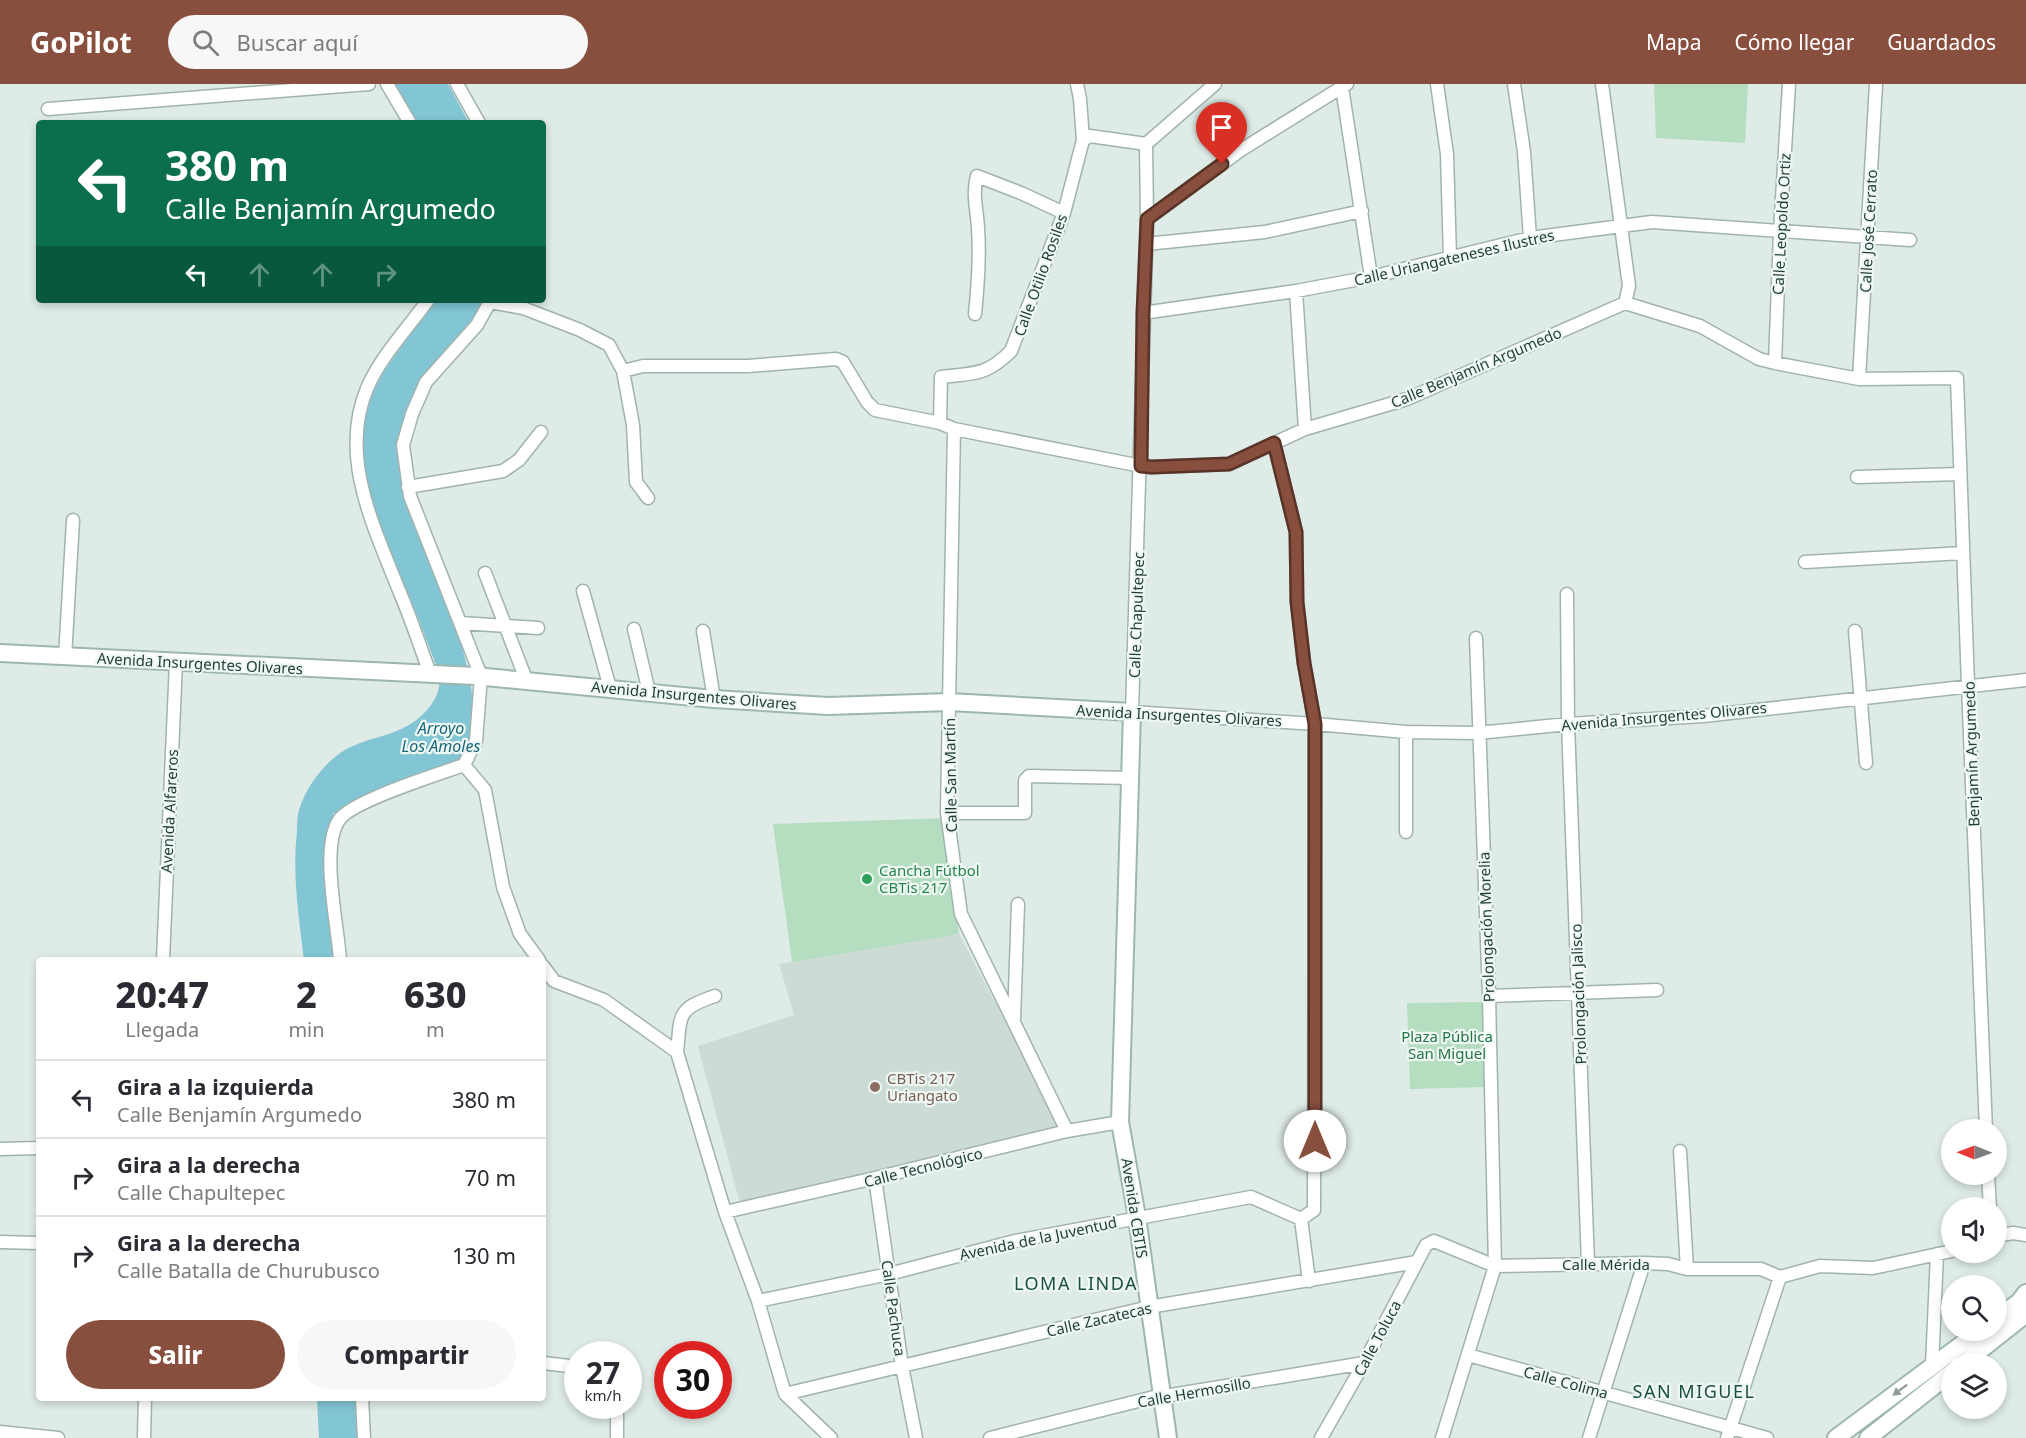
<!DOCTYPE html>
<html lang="es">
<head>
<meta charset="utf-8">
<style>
  body { margin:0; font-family:"Noto Sans",sans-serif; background:#f7f7f7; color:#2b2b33; height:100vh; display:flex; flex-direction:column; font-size:22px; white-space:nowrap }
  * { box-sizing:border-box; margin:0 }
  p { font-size:20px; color:#7c7c81 }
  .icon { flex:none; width:33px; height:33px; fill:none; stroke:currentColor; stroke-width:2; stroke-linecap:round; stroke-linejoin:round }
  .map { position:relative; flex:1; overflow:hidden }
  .side { position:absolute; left:36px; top:873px; width:510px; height:444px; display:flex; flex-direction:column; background:#fff; border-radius:6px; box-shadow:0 3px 9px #0003 }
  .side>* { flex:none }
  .banner { position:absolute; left:36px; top:36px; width:510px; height:183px; border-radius:6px; box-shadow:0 3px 9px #0003; background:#0b6e4f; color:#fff; overflow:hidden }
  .needle { width:39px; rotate:271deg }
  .tools { position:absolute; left:1941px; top:1035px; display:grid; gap:12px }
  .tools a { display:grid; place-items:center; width:66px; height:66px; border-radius:50%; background:#fff; box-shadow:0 3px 9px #0003; font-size:30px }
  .speed { position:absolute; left:564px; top:1257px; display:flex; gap:12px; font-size:30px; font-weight:700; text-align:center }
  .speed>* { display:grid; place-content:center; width:78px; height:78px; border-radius:50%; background:#fff; box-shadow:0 3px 9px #0003; line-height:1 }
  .speed small { font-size:15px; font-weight:400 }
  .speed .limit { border:9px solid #d22; background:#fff; color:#111 }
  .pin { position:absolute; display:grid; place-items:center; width:51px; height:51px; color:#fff; margin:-62px -26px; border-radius:50% 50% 50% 0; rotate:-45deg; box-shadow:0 0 6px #0007 }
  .pin .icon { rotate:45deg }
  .me { position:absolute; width:66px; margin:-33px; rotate:0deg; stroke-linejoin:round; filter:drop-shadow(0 0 4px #0008) }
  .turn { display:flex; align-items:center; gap:21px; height:126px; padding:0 30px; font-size:27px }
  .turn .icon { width:78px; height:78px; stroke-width:2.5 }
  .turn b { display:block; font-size:42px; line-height:51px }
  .lanes { display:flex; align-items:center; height:57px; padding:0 30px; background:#0003; justify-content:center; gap:30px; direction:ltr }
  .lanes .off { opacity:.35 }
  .eta { display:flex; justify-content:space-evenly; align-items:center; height:102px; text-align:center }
  .eta b { font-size:36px; font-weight:800; line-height:42px }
  .button { display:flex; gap:12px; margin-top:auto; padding:12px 30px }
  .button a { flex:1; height:69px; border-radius:36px; background:#894f3e; color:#fff; font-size:24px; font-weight:800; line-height:69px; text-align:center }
  .button a+a { background:#f7f7f7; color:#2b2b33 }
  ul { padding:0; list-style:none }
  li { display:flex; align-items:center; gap:18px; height:78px; padding:0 30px; border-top:2px solid #e1e1e2 }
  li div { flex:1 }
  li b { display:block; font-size:22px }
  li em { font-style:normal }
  header { display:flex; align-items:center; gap:36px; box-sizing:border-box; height:84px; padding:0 30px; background:#894f3e; color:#fff }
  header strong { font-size:28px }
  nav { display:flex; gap:33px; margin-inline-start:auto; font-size:21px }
  .search { width:420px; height:54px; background:#f7f7f7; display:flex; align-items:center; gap:15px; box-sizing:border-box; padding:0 21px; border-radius:33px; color:#7c7c81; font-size:22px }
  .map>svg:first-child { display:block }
  .built { fill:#ccdbd5 }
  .green { fill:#b5dec1 }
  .water { fill:#82c5d4 }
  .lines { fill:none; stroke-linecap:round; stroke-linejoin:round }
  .street-casing { stroke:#a1b3ad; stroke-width:15 }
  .secondary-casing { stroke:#9db7ae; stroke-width:20 }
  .street { stroke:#fff; stroke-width:12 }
  .secondary { stroke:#fff; stroke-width:16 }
  .oneway { fill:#8f9e9a }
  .route-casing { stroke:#593328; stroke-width:15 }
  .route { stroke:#894f3e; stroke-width:10 }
  .leisure-dot { fill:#2e9e5b; stroke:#eff7f3; stroke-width:2 }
  .education-dot { fill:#8d6e63; stroke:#eff7f3; stroke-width:2 }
  .labels { text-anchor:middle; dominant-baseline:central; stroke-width:4.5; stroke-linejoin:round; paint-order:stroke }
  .street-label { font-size:15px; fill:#1f3c35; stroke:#eff7f3 }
  .leisure-label { font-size:15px; fill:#27864d; stroke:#eff7f3; text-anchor:start }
  .park-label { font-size:15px; fill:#267547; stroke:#eff7f3 }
  .education-label { font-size:15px; fill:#785e54; stroke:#eff7f3; text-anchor:start }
  .water-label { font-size:16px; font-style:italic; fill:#15677b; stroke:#eff7f3 }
  .quarter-label { font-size:18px; letter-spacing:1.5px; fill:#1a4f43; stroke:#eff7f3 }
</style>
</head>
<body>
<header>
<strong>GoPilot</strong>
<div class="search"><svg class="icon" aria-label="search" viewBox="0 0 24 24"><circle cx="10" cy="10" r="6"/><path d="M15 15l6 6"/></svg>Buscar aquí</div>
<nav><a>Mapa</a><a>Cómo llegar</a><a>Guardados</a></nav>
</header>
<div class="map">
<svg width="2026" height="1354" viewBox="0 0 2026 1354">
  <rect width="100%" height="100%" fill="#deebe6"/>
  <path class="built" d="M959,850l103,195 -321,78 -43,-161 96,-31 -15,-51z"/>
  <path class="green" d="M1654,0h94l-3,59 -89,-5z
    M945,734l14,116 -167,28 -19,-138z
    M1483,918l3,85 -76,2 -3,-86z"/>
  <path class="water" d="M395,0h53l21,39h-53z
    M434,216h49l-8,16 -51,60 -25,69 57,177 13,53 5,30 -2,34 -13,22 -90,35 -35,17 -9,23v24l8,100h-29c-5,-43 -12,-85 -7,-128 0,-7 0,-16 2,-22 6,-20 20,-40 36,-53 29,-24 65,-16 92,-47 10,-12 14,-21 12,-37l-22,-58 -48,-115 -5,-36 -1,-36 9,-34 13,-24z
    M317,1314h39l3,40h-40z"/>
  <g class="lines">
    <defs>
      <path id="street" d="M387,0l23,39
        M457,0l22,39
        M1437,0l10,70 3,104
        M1514,0l10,68 6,86
        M1602,0l27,202 -4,17
        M1342,3l29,190
        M48,25l321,-25
        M1083,56l7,-4 56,8
        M1146,60l1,75 -15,493 183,12 91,8 72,1 90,-9 135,-8 323,-36
        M1146,60l69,-60
        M1147,135l94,-69 106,-66
        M1146,160l119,-12 97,-21
        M1296,207l9,138
        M428,216c-20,28 -46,55 -60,86 -30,68 5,139 30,202 12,28 22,57 32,86
        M490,218l33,6 57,22 29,15 14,26 10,54 3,57 12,16
        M1143,229l153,-22 75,-14 159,-39 122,-16 258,18
        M975,230c3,-29 5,-57 3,-86 -1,-18 -6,-34 -1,-52l44,17 43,20
        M1775,279l5,-131 9,-148
        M623,287l20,-5h105l88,-7 7,3 24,40 8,8 65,13 14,6 187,37 11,1 77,-3 76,-35 102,-30 218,-96 75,23 59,33 16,4 84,16 98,-1 11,307 18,445
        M1859,295l17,-295
        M940,339l1,-46c33,-4 45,-1 70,-26l53,-138 19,-73 -3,-41 -3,-15
        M954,345l-7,384 14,101 106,217
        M1274,359l22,89 1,70 7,61 11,61 -1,486 -13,9
        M1857,393l103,-3
        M408,403l95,-16 16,-11 22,-28
        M1805,478l158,-9
        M485,489l42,109
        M583,507l27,97
        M1567,510l1,130 20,540
        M461,539l77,5
        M634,545l15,63
        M703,547l11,68
        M1855,547l11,132
        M65,573l8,-137
        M464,681l21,25 18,97 17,47 19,26
        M947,729h78v-33l4,-4 102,2
        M1406,748v-100
        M163,876l13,-298
        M340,876c-2,-34 -20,-112 -1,-140 12,-19 100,-46 125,-55l12,-24 5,-65 -71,-180 -7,-51 9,-31 14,-32 51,-57 14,-25
        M543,882l11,15 50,19 73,52 48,160 33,89 27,93 46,44
        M1489,912l168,-6
        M1014,936l4,-116
        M677,968c4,-37 -1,-43 38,-56
        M0,1065l39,-1
        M1680,1067l7,118
        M1988,1090l2,34
        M875,1094l27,188 14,72
        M725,1128l150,-34 192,-47 53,-9
        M1301,1135l8,62
        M1996,1152l17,-3 13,2
        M0,1158l39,1
        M1780,1193l40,-11 53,2 79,-17
        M758,1217l131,-27 126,-33 236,-44 50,22
        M1468,1271l299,83
        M543,1279l35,4
        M1932,1282l5,-112
        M785,1310l364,-87 268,-45
        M362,1314l2,40
        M617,1322v32
        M0,1348l58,6
        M144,1354l1,-40
        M990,1354l172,-43h9l193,-32
        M1321,1354l43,-75 62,-118 8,-4 61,25 149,-3 24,1 19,5h74l19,8
        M1442,1354l53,-172 -6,-270 -13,-358
        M1589,1354l55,-175
        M1727,1354l53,-161"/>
      <path id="secondary" d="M0,569l475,23 239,23 114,7 121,-4 183,10 -12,410 17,95 31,221
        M1996,1235l23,-17 7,-9
        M1963,1280l63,-50
        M1836,1354l145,-108
        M1868,1354l84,-66"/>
    </defs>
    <use href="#street" class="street-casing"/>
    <use href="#secondary" class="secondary-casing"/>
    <use href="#street" class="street"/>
    <use href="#secondary" class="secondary"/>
  </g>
  <defs><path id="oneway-solid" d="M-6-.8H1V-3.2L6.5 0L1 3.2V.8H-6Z" transform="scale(1.5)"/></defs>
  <use class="oneway" href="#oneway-solid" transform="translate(1900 1306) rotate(143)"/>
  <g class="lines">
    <defs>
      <path id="route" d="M1222,80l-75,55 -4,94 -2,153 11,1 77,-3 45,-21 22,89 1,70 7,61 11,61v417"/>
    </defs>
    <use href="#route" class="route-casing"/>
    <use href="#route" class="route"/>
  </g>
  <circle class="leisure-dot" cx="867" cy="795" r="6"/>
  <circle class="education-dot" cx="875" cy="1003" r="6"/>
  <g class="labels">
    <g class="street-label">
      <text transform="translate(1781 140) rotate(-87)">Calle Leopoldo Ortiz</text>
      <text transform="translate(1868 147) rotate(-87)">Calle José Cerrato</text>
      <text transform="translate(1454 173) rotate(-13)">Calle Uriangateneses Ilustres</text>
      <text transform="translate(1040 191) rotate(-70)">Calle Otilio Rosiles</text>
      <text transform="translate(1476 283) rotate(-23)">Calle Benjamín Argumedo</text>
      <text transform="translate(1136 531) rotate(-88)">Calle Chapultepec</text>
      <text transform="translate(200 579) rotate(3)">Avenida Insurgentes Olivares</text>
      <text transform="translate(694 611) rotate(5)">Avenida Insurgentes Olivares</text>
      <text transform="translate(1179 631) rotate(3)">Avenida Insurgentes Olivares</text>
      <text transform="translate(1664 632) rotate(-5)">Avenida Insurgentes Olivares</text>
      <text transform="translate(1971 670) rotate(-92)">Benjamín Argumedo</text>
      <text transform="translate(950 691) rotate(-91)">Calle San Martín</text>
      <text transform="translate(169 727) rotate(-87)">Avenida Alfareros</text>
      <text transform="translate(1486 843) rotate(-92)">Prolongación Morelia</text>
      <text transform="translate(1578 910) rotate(-92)">Prolongación Jalisco</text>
      <text transform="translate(923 1083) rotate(-14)">Calle Tecnológico</text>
      <text transform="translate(1135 1124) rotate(81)">Avenida CBTIS</text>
      <text transform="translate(1038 1154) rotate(-12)">Avenida de la Juventud</text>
      <text x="1606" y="1180">Calle Mérida</text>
      <text transform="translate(894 1224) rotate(82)">Calle Pachuca</text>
      <text transform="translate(1099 1235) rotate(-13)">Calle Zacatecas</text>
      <text transform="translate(1377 1254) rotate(-62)">Calle Toluca</text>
      <text transform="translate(1566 1298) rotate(15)">Calle Colima</text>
      <text transform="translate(1194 1308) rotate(-10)">Calle Hermosillo</text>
    </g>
    <g class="leisure-label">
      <text x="879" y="786">Cancha Fútbol<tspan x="879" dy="17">CBTis 217</tspan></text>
    </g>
    <g class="park-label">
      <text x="1447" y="952">Plaza Pública<tspan x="1447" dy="17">San Miguel</tspan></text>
    </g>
    <g class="education-label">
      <text x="887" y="994">CBTis 217<tspan x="887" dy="17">Uriangato</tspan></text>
    </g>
    <g class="water-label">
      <text x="441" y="644">Arroyo<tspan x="441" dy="18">Los Amoles</tspan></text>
    </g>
    <g class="quarter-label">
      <text x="1076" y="1199">LOMA LINDA</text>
      <text x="1694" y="1307">SAN MIGUEL</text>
    </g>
  </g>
</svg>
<div class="tools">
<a><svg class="needle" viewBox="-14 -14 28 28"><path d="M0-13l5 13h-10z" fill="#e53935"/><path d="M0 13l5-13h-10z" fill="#7c7c81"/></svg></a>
<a><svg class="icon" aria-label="sound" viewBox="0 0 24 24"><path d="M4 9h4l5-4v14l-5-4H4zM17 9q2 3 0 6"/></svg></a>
<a><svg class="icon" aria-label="search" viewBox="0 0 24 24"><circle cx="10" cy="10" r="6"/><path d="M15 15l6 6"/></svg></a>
<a><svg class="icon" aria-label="layers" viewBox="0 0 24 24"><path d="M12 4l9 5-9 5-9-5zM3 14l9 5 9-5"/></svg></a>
</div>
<div class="speed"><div>27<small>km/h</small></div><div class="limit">30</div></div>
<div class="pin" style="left:1222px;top:80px;background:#d93025"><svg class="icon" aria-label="arrive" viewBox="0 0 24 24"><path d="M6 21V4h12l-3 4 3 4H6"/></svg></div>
<svg class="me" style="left:1315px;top:1057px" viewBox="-20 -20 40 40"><circle r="19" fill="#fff"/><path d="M0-13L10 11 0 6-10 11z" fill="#894f3e"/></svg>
<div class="banner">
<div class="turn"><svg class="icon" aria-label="left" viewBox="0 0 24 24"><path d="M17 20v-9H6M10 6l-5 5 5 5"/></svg><div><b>380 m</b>Calle Benjamín Argumedo</div></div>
<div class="lanes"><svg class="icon" aria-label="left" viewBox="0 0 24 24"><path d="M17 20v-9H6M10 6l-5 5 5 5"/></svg><svg class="icon off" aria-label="ahead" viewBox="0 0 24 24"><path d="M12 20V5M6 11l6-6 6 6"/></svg><svg class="icon off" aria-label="ahead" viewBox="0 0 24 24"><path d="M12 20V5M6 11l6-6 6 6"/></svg><svg class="icon off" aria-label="right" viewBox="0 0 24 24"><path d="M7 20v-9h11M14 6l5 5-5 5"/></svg></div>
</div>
<section class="side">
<div class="eta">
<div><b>20:47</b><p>Llegada</p></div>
<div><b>2</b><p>min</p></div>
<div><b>630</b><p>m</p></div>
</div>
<ul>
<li><svg class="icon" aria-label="left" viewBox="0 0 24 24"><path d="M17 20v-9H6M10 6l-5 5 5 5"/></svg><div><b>Gira a la izquierda</b><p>Calle Benjamín Argumedo</p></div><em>380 m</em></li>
<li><svg class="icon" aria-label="right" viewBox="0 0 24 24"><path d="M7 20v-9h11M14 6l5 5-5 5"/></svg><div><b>Gira a la derecha</b><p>Calle Chapultepec</p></div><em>70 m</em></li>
<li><svg class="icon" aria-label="right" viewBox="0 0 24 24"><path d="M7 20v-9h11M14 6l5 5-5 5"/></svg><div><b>Gira a la derecha</b><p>Calle Batalla de Churubusco</p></div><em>130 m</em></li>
</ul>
<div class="button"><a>Salir</a><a>Compartir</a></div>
</section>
</div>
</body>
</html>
